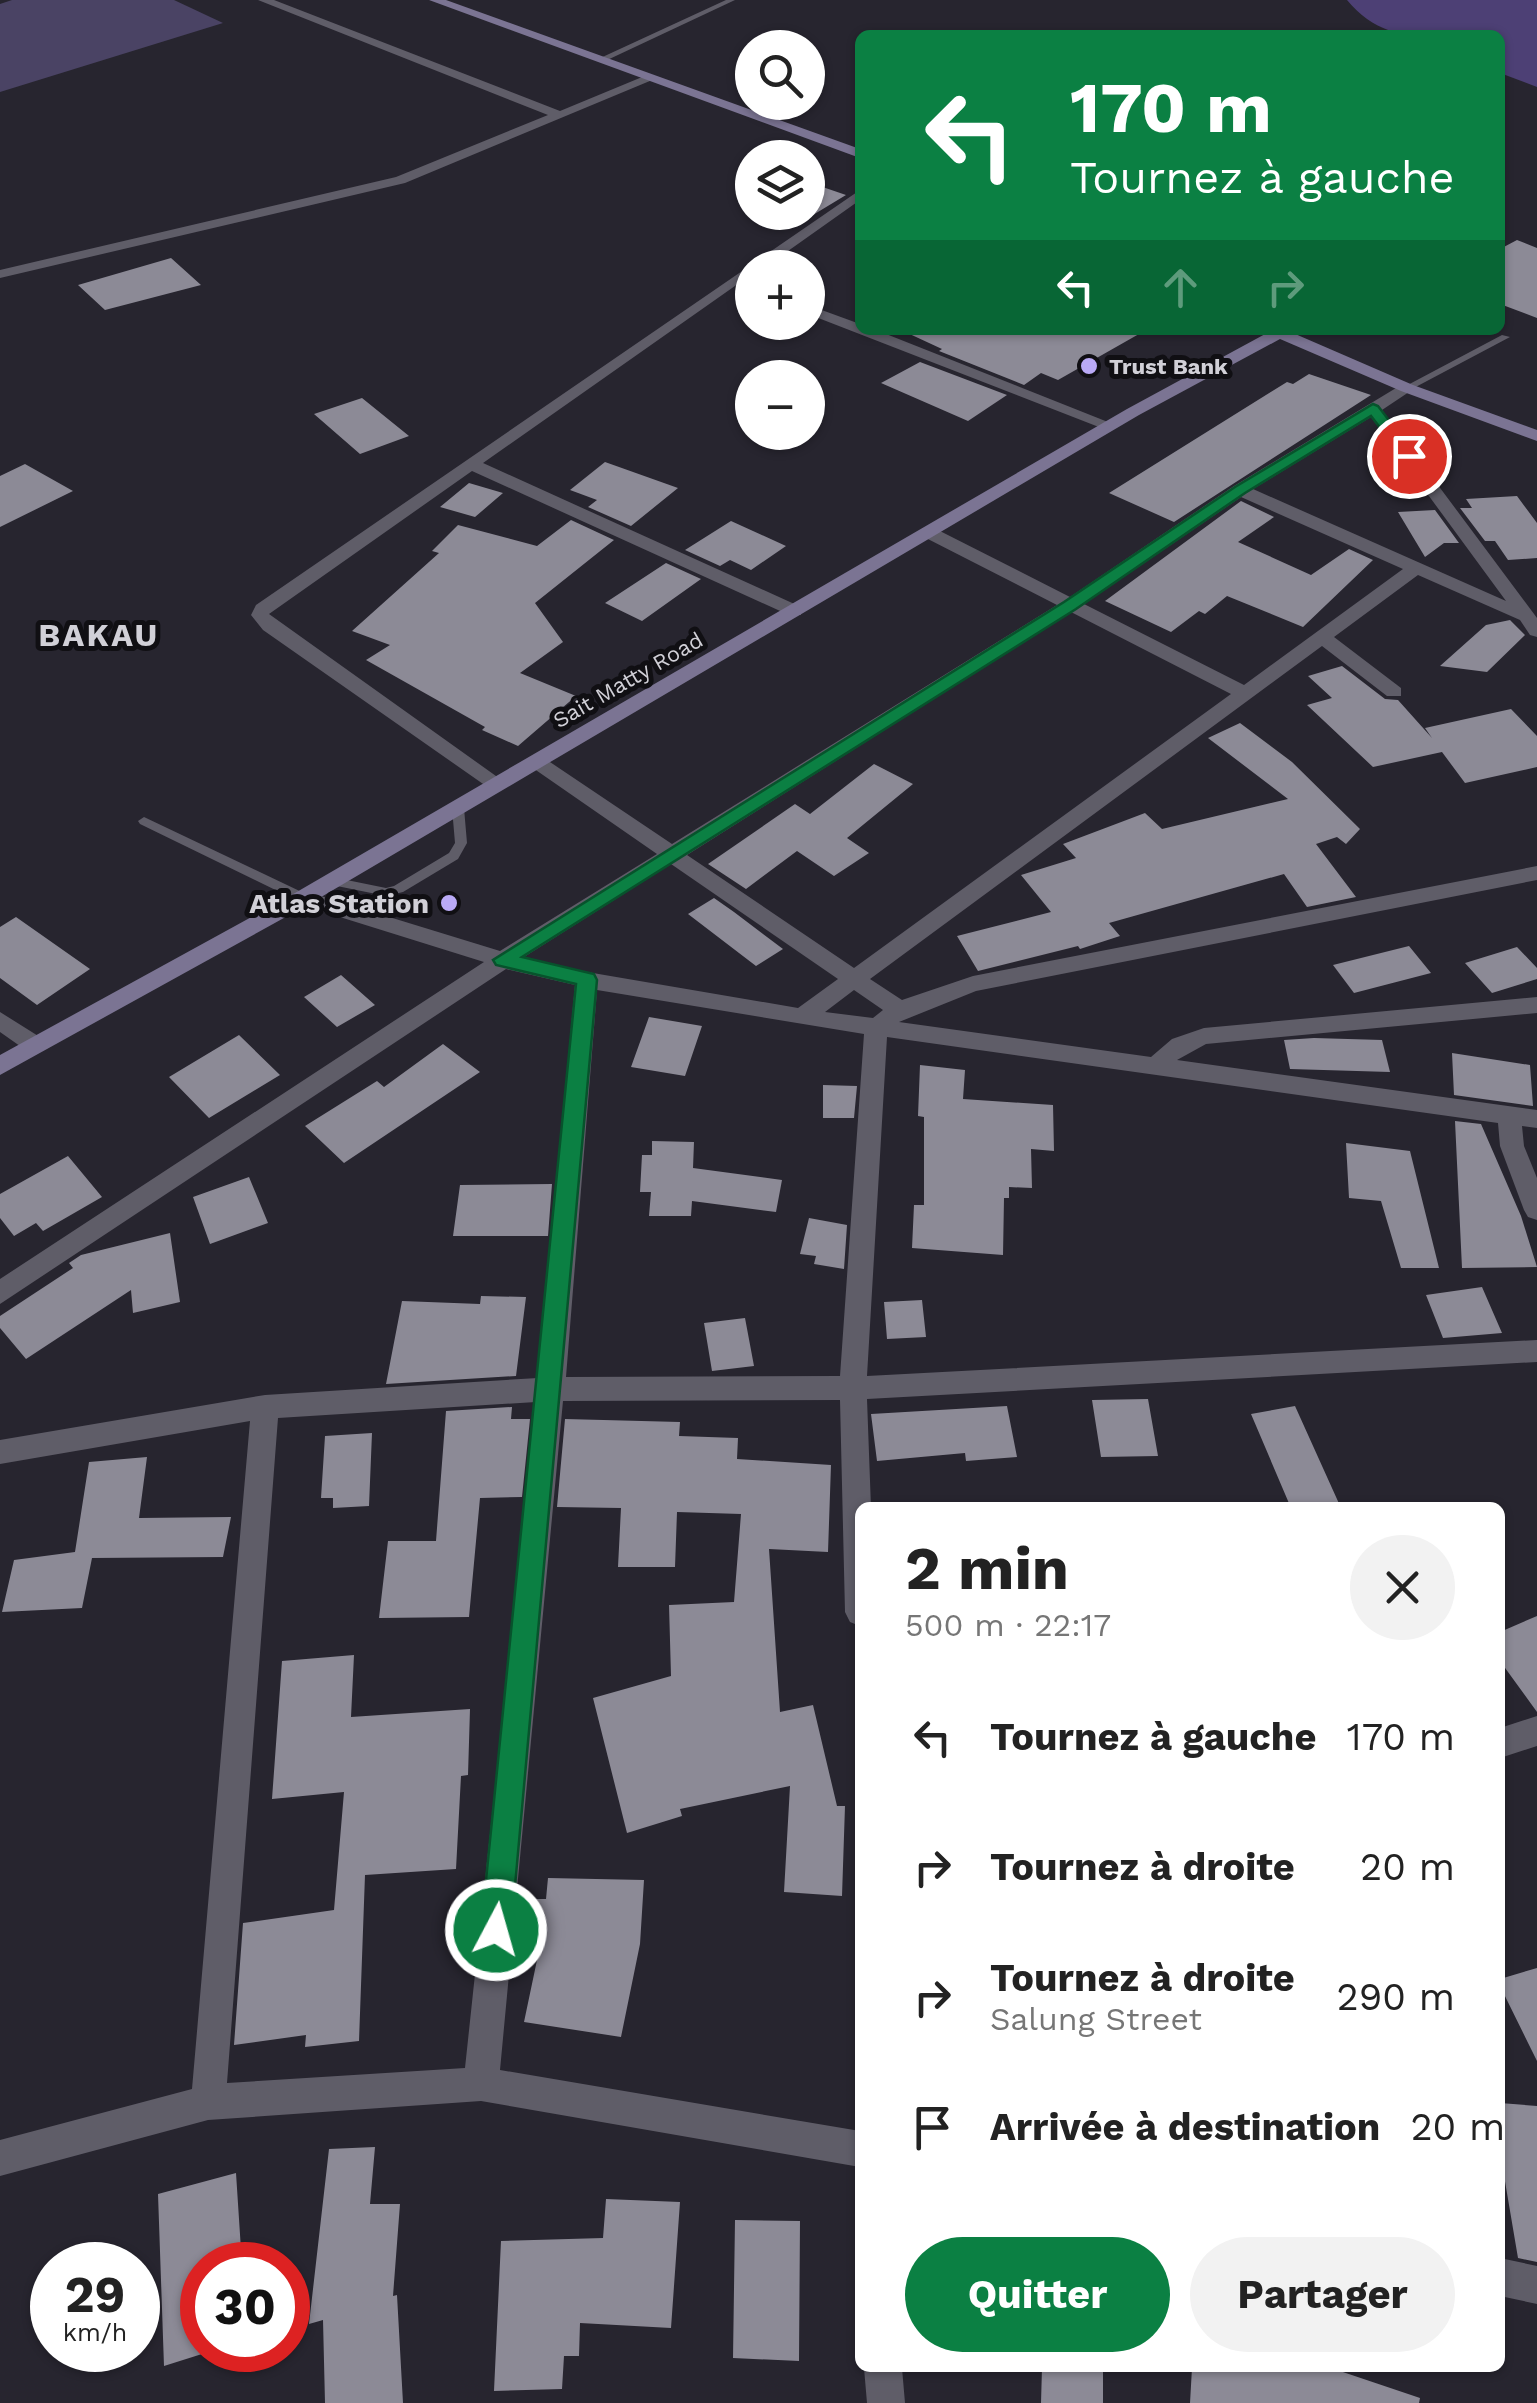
<!DOCTYPE html>
<html lang="fr">
<head>
<meta charset="utf-8">
<style>
  body { margin:0; font-family:"Work Sans",sans-serif; background:#f2f2f2; color:#222; height:100vh; display:flex; flex-direction:column; font-size:38px; white-space:nowrap }
  * { box-sizing:border-box; margin:0 }
  p { font-size:32px; color:#767676 }
  .icon { flex:none; width:55px; height:55px; fill:none; stroke:currentColor; stroke-width:2; stroke-linecap:round; stroke-linejoin:round }
  .map { position:relative; flex:1; overflow:hidden }
  .sheet { position:absolute; left:855px; top:1502px; width:650px; height:870px; display:flex; flex-direction:column; background:#fff; border-radius:15px; box-shadow:0 2px 8px #0004 }
  .sheet>* { flex:none }
  .top-card { position:absolute; left:855px; top:30px; width:650px; height:305px; border-radius:15px; box-shadow:0 2px 8px #0004; background:#0b8043; color:#fff; overflow:hidden }
  .fabs { position:absolute; left:735px; top:30px; display:grid; gap:20px }
  .fabs a { display:grid; place-items:center; width:90px; height:90px; border-radius:50%; background:#fff; box-shadow:0 2px 8px #0004; font-size:50px }
  .speed { position:absolute; left:30px; top:2242px; display:flex; gap:20px; font-size:50px; font-weight:700; text-align:center }
  .speed>* { display:grid; place-content:center; width:130px; height:130px; border-radius:50%; background:#fff; box-shadow:0 2px 8px #0004; line-height:1 }
  .speed small { font-size:25px; font-weight:400 }
  .speed .limit { border:15px solid #d22; background:#fff; color:#111 }
  .pin { position:absolute; display:grid; place-items:center; width:85px; height:85px; color:#fff; margin:-42px; border:5px solid #fff; border-radius:50%; box-shadow:0 2px 10px #0007 }
  .me { position:absolute; width:110px; margin:-55px; rotate:6deg; stroke-linejoin:round; filter:drop-shadow(0 0 8px #0008) }
  .turn { display:flex; align-items:center; gap:35px; height:210px; padding:0 50px; font-size:45px }
  .turn .icon { width:130px; height:130px; stroke-width:2.5 }
  .turn b { display:block; font-size:70px; line-height:85px }
  .lanes { display:flex; align-items:center; height:95px; padding:0 50px; background:#0003; justify-content:center; gap:50px; direction:ltr }
  .lanes .off { opacity:.35 }
  .round { display:grid; place-items:center; flex:none; width:105px; height:105px; border-radius:52px; background:#f2f2f2 }
  .headline { display:flex; align-items:center; justify-content:space-between; height:170px; padding:0 50px }
  h1 { font-size:60px; font-weight:700; line-height:75px }
  .cta { display:flex; gap:20px; margin-top:auto; padding:20px 50px }
  .cta a { flex:1; height:115px; border-radius:60px; background:#0b8043; color:#fff; font-size:40px; font-weight:700; line-height:115px; text-align:center }
  .cta a+a { background:#f2f2f2; color:#222 }
  ul { padding:0; list-style:none }
  li { display:flex; align-items:center; gap:30px; height:130px; padding:0 50px }
  li div { flex:1 }
  li b { display:block; font-size:38px }
  li em { font-style:normal }
  .map>svg:first-child { display:block }
  .green { fill:#4a4364 }
  .water { fill:#4d4075 }
  .building { fill:#8c8a96 }
  .lines { fill:none; stroke-linecap:round; stroke-linejoin:round }
  .lane { fill:#5f5d68; fill-rule:evenodd }
  .street { fill:#5f5d68; fill-rule:evenodd }
  .secondary { fill:#7b7493; fill-rule:evenodd }
  .route { fill:#0b8043; stroke:#07532c; stroke-width:2.5 }
  .poi-dot { fill:#baaaf6; stroke:#100f13; stroke-width:4 }
  .labels { text-anchor:middle; dominant-baseline:central; stroke-width:10; stroke-linejoin:round; paint-order:stroke }
  .far-poi-label { font-size:22px; font-weight:bold; fill:#d1d0d7; stroke:#100f13; text-anchor:start }
  .far-street-label { font-size:22px; fill:#d1d0d7; stroke:#100f13 }
  .poi-label { font-size:28px; font-weight:bold; fill:#d1d0d7; stroke:#100f13; text-anchor:end }
  .far-district-label { font-size:32px; font-weight:bold; letter-spacing:2.5px; fill:#d1d0d7; stroke:#100f13 }
</style>
</head>
<body>
<div class="map">
<svg width="1537" height="2403" viewBox="0 0 1537 2403">
  <rect width="100%" height="100%" fill="#27252f"/>
  <path class="green" d="M12,0h162l49,23 -223,69v-88z"/>
  <path class="water" d="M1347,0h190v87l-37,-14v-38c-59,0 -112,15 -153,-35z"/>
  <path class="building" d="M808,182l38,13 -38,23z
    M1517,240l20,8v70l-37,-14v-55z
    M171,258l30,27 -96,25 -27,-25z
    M901,330h245l-88,50 -17,-7 -17,12 -85,-34 3,-2z
    M920,362l87,33 -39,26 -87,-38z
    M1309,374l62,21 -197,127 -65,-29 178,-111 6,2z
    M362,398l47,38 -49,18 -46,-40z
    M605,462l73,26 -47,38 -43,-19 9,-7 -27,-10z
    M25,464l48,27 -73,36v-51z
    M469,483l34,10 -28,24 -35,-10z
    M1517,496l20,27v35l-29,2 -13,-19h-10l-25,-33h12l-6,-9z
    M1241,501l33,16 -36,25 73,33 38,-26 24,11 -70,67 -76,-31 -22,18 -6,-3 -28,21 -66,-31z
    M1435,510l24,33h-15l-19,14 -27,-45z
    M571,520l43,20 -79,63 28,39 -43,31 56,23 -58,50 -36,-16 3,-3 -119,-67 24,-15 -38,-14 87,-78 -7,-2 26,-26 79,21z
    M731,521l55,25 -35,24 -21,-10 -10,6 -35,-16z
    M666,563l35,16 -59,42 -37,-18z
    M1510,620l15,15 -38,37 -47,-6 46,-41z
    M1342,666l43,33 13,1 34,38 -7,-10 86,-19 26,27v31l-72,16 -23,-31 -69,15 -66,-62 25,-7 -24,-22z
    M1240,723l52,39 68,67 -14,15 -9,-7 -21,7 40,53 -49,10 -23,-33 -175,49 11,13 -40,13 -2,-3 -100,25 -21,-35 94,-24 -30,-37 55,-17 -13,-14 82,-31 17,16 126,-30 -80,-61z
    M874,764l39,20 -66,54 22,15 -35,23 -37,-25 -51,38 -38,-25 87,-60 15,10z
    M714,898l20,14 49,37 -27,17 -68,-52z
    M16,917l74,52 -53,36 -37,-27v-51z
    M1409,946l22,27 -77,20 -21,-28z
    M1517,947l20,21v11l-45,14 -27,-30z
    M341,975l34,30 -38,22 -33,-30z
    M649,1017l53,9 -17,50 -54,-9z
    M239,1035l41,40 -71,43 -40,-41z
    M1314,1038l68,2 8,32 -100,-3 -6,-29z
    M443,1044l37,28 -136,91 -39,-37 72,-45 7,6z
    M1452,1053l78,12 3,41 -79,-11z
    M920,1065l45,5 -2,29 90,6 1,46 -23,-2 1,39 -23,-1v11h-5l-1,57 -91,-7 2,-43h10v-88l-6,-1z
    M823,1085l34,1 -3,32h-31z
    M1455,1121l26,3 40,92 16,51 -75,1z
    M652,1141l42,1 -1,26 89,12 -6,32 -84,-11 -1,15h-42l2,-24h-11l2,-37h10z
    M1346,1143l64,8 29,117h-38l-20,-67 -32,-3z
    M68,1156l34,41 -59,34 -7,-8 -22,13 -14,-18v-24z
    M249,1177l19,46 -58,21 -17,-47z
    M552,1184l-4,52h-95l7,-51z
    M809,1218l38,7 -3,44 -30,-5 2,-8 -16,-2z
    M170,1233l10,69 -47,11 -2,-23 -105,69 -26,-31v-12l73,-48 -4,-5 12,-8z
    M1482,1287l20,46 -59,5 -17,-43z
    M481,1296l45,1 -10,79 -130,8 16,-83 78,3z
    M922,1300l4,37 -39,2 -3,-37z
    M745,1318l9,48 -42,5 -8,-48z
    M1148,1399l10,57 -57,1 -9,-57z
    M1007,1406l10,51 -51,4 -1,-8 -88,8 -6,-47z
    M1295,1406l46,102h-50l-40,-94z
    M512,1407l-1,12h19l-8,78 -42,1 -11,119 -90,1 9,-77h48l10,-130z
    M565,1419l115,3 -1,14 59,2 -1,21 94,6 -3,87 -59,-3 11,163 33,-7 24,101h8l-3,90 -58,-4 6,-106 -110,23 2,7 -55,17 -34,-135 78,-22 -2,-71 65,-3 7,-88 -64,-2 -2,55h-57l3,-59 -64,-1z
    M372,1433l-3,73 -36,2v-10h-12l4,-62z
    M147,1457l-8,61 92,-1 -8,40 -131,1 -10,50 -80,4 12,-52 61,-8 14,-90z
    M1537,1616v96l-37,-51v-29z
    M354,1655l-3,62 119,-8 -2,66 -7,1 -5,93 -91,6 -6,166 -54,6 1,-12 -72,10 9,-122 91,-13 10,-118 -72,7 10,-138z
    M548,1878l96,2 -4,64 -19,93 -97,-15 17,-81h-25l4,-42h26z
    M1537,1968v93l-37,-75v-7z
    M1500,2103l37,3v156l-19,-4 -18,-106z
    M375,2147l-5,57h30l-7,92 4,-1 6,108h-78l-2,-83 -14,4 20,-175z
    M236,2173l6,92h-40v89l-38,12 -6,-172z
    M606,2199l74,3 -9,126 -91,-5 -1,33h-15l-2,33 -68,2 7,-150 102,-3z
    M735,2220l65,1 -1,140 -66,-3z
    M1042,2368h61v35h-62z
    M1192,2368h139l89,30 -1,5h-229z"/>
  <g class="lines">
    <path class="lane" d="M726,0h9l-132,62 -7,-2z
      M1502,335l8,2 -100,53 -8,-2z
      M458,804l6,4 3,35 -9,16 -55,33 -17,4 -54,-11 -6,-4 6,-4 54,11 8,-2 55,-33 6,-10 -3,-35z
      M144,817l164,78 1,3 -1,3h-10l-158,-77 -2,-3z"/>
    <path class="street" d="M258,0h16l286,111 87,-36 10,3 -252,105 -405,95v-8l396,-93 152,-62z
      M860,190v10l-96,68h-12v6l-269,189 318,144v8h-12l-317,-144 -203,143 234,167 3,5 -10,7 -233,-163 -12,-15 5,-10z
      M808,305l52,19v6h16l242,96 -14,3 -296,-115z
      M1401,385l14,3 -33,22 155,208v19l-7,-2 -10,-15 -102,-45 -84,62 67,51v8h-14l-65,-50 -452,333 32,21 71,-24 564,-110v14l-561,111 -77,31 252,35 21,-18 32,-11 333,-31v16l-331,31 -29,16 360,50v18l-15,-2 2,20 13,32v42l-9,-3 -4,-7 -24,-64 -2,-23 -611,-86 -20,339 670,-36v22l-670,37 4,109h-11v118l-10,-4 -5,-10 -5,-212 -277,1 -63,669 360,61v36l-379,-66 -273,19 -208,56v-36l192,-51 58,-668 -250,43v-24l265,-45 273,-17 37,-393 -69,-16 -506,335v-25l484,-317 -189,-59 -3,-5 3,-5h16l189,58 157,-97 -127,-88v-8h14l128,86 385,-239 -135,-69v-8h12l136,69 164,-111zM1371,417l135,184 -253,-112zM1241,497l162,72 -159,116 -160,-81zM1071,612l160,82 -377,274 -167,-113zM671,864l167,115 -40,29 -211,-36 -63,-15zM597,990l267,44 -24,342 -274,1zM854,990l29,20 -10,8 -48,-6zM536,1402l-71,666 -238,15 51,-665z
      M0,1012l43,27 4,6 -4,6h-16l-27,-19z
      M1537,1716v30l-37,12v-30z
      M1500,2258l37,8v38l-37,-8z
      M864,2368h38l3,35h-38z"/>
    <path class="secondary" d="M429,0h17l414,149v9z
      M1265,330h21l127,55 124,45v11l-136,-50 -121,-52 -141,76 -828,488 -311,172v-20l295,-162 832,-484 140,-76z"/>
  </g>
  <path class="route" d="M1373,404l5,2 36,47v6h-10l-33,-43 -126,77 -169,116 -554,348 72,17 3,6 -86,950 -4,10 -11,5 -10,-5 -5,-10 95,-946 -80,-19 -3,-5 571,-358 171,-115z"/>
  <g class="poi-dot">
    <circle cx="1089" cy="366" r="10"/>
    <circle cx="449" cy="903" r="10"/>
  </g>
  <g class="labels">
    <g class="far-poi-label">
      <text x="1109" y="366">Trust Bank</text>
    </g>
    <g class="far-street-label">
      <text transform="translate(628 680) rotate(-30)">Sait Matty Road</text>
    </g>
    <g class="poi-label">
      <text x="429" y="903">Atlas Station</text>
    </g>
    <g class="far-district-label">
      <text x="99" y="635">BAKAU</text>
    </g>
  </g>
</svg>
<div class="fabs">
<a><svg class="icon" aria-label="search" viewBox="0 0 24 24"><circle cx="10" cy="10" r="6"/><path d="M15 15l6 6"/></svg></a>
<a><svg class="icon" aria-label="layers" viewBox="0 0 24 24"><path d="M12 4l9 5-9 5-9-5zM3 14l9 5 9-5"/></svg></a>
<a>+</a>
<a>−</a>
</div>
<div class="speed"><div>29<small>km/h</small></div><div class="limit">30</div></div>
<div class="pin" style="left:1409px;top:456px;background:#d93025"><svg class="icon" aria-label="arrive" viewBox="0 0 24 24"><path d="M6 21V4h12l-3 4 3 4H6"/></svg></div>
<svg class="me" style="left:496px;top:1930px" viewBox="-20 -20 40 40"><circle r="17" fill="#0b8043" stroke="#fff" stroke-width="3"/><path d="M0-11L8 9 0 5-8 9z" fill="#fff"/></svg>
<div class="top-card">
<div class="turn"><svg class="icon" aria-label="left" viewBox="0 0 24 24"><path d="M17 20v-9H6M10 6l-5 5 5 5"/></svg><div><b>170 m</b>Tournez à gauche</div></div>
<div class="lanes"><svg class="icon" aria-label="left" viewBox="0 0 24 24"><path d="M17 20v-9H6M10 6l-5 5 5 5"/></svg><svg class="icon off" aria-label="ahead" viewBox="0 0 24 24"><path d="M12 20V5M6 11l6-6 6 6"/></svg><svg class="icon off" aria-label="right" viewBox="0 0 24 24"><path d="M7 20v-9h11M14 6l5 5-5 5"/></svg></div>
</div>
<section class="sheet">
<div class="headline"><div><h1>2 min</h1><p>500 m · 22:17</p></div><a class="round"><svg class="icon" aria-label="close" viewBox="0 0 24 24"><path d="M6 6l12 12M18 6L6 18"/></svg></a></div>
<ul>
<li><svg class="icon" aria-label="left" viewBox="0 0 24 24"><path d="M17 20v-9H6M10 6l-5 5 5 5"/></svg><div><b>Tournez à gauche</b></div><em>170 m</em></li>
<li><svg class="icon" aria-label="right" viewBox="0 0 24 24"><path d="M7 20v-9h11M14 6l5 5-5 5"/></svg><div><b>Tournez à droite</b></div><em>20 m</em></li>
<li><svg class="icon" aria-label="right" viewBox="0 0 24 24"><path d="M7 20v-9h11M14 6l5 5-5 5"/></svg><div><b>Tournez à droite</b><p>Salung Street</p></div><em>290 m</em></li>
<li><svg class="icon" aria-label="arrive" viewBox="0 0 24 24"><path d="M6 21V4h12l-3 4 3 4H6"/></svg><div><b>Arrivée à destination</b></div><em>20 m</em></li>
</ul>
<div class="cta"><a>Quitter</a><a>Partager</a></div>
</section>
</div>
</body>
</html>
